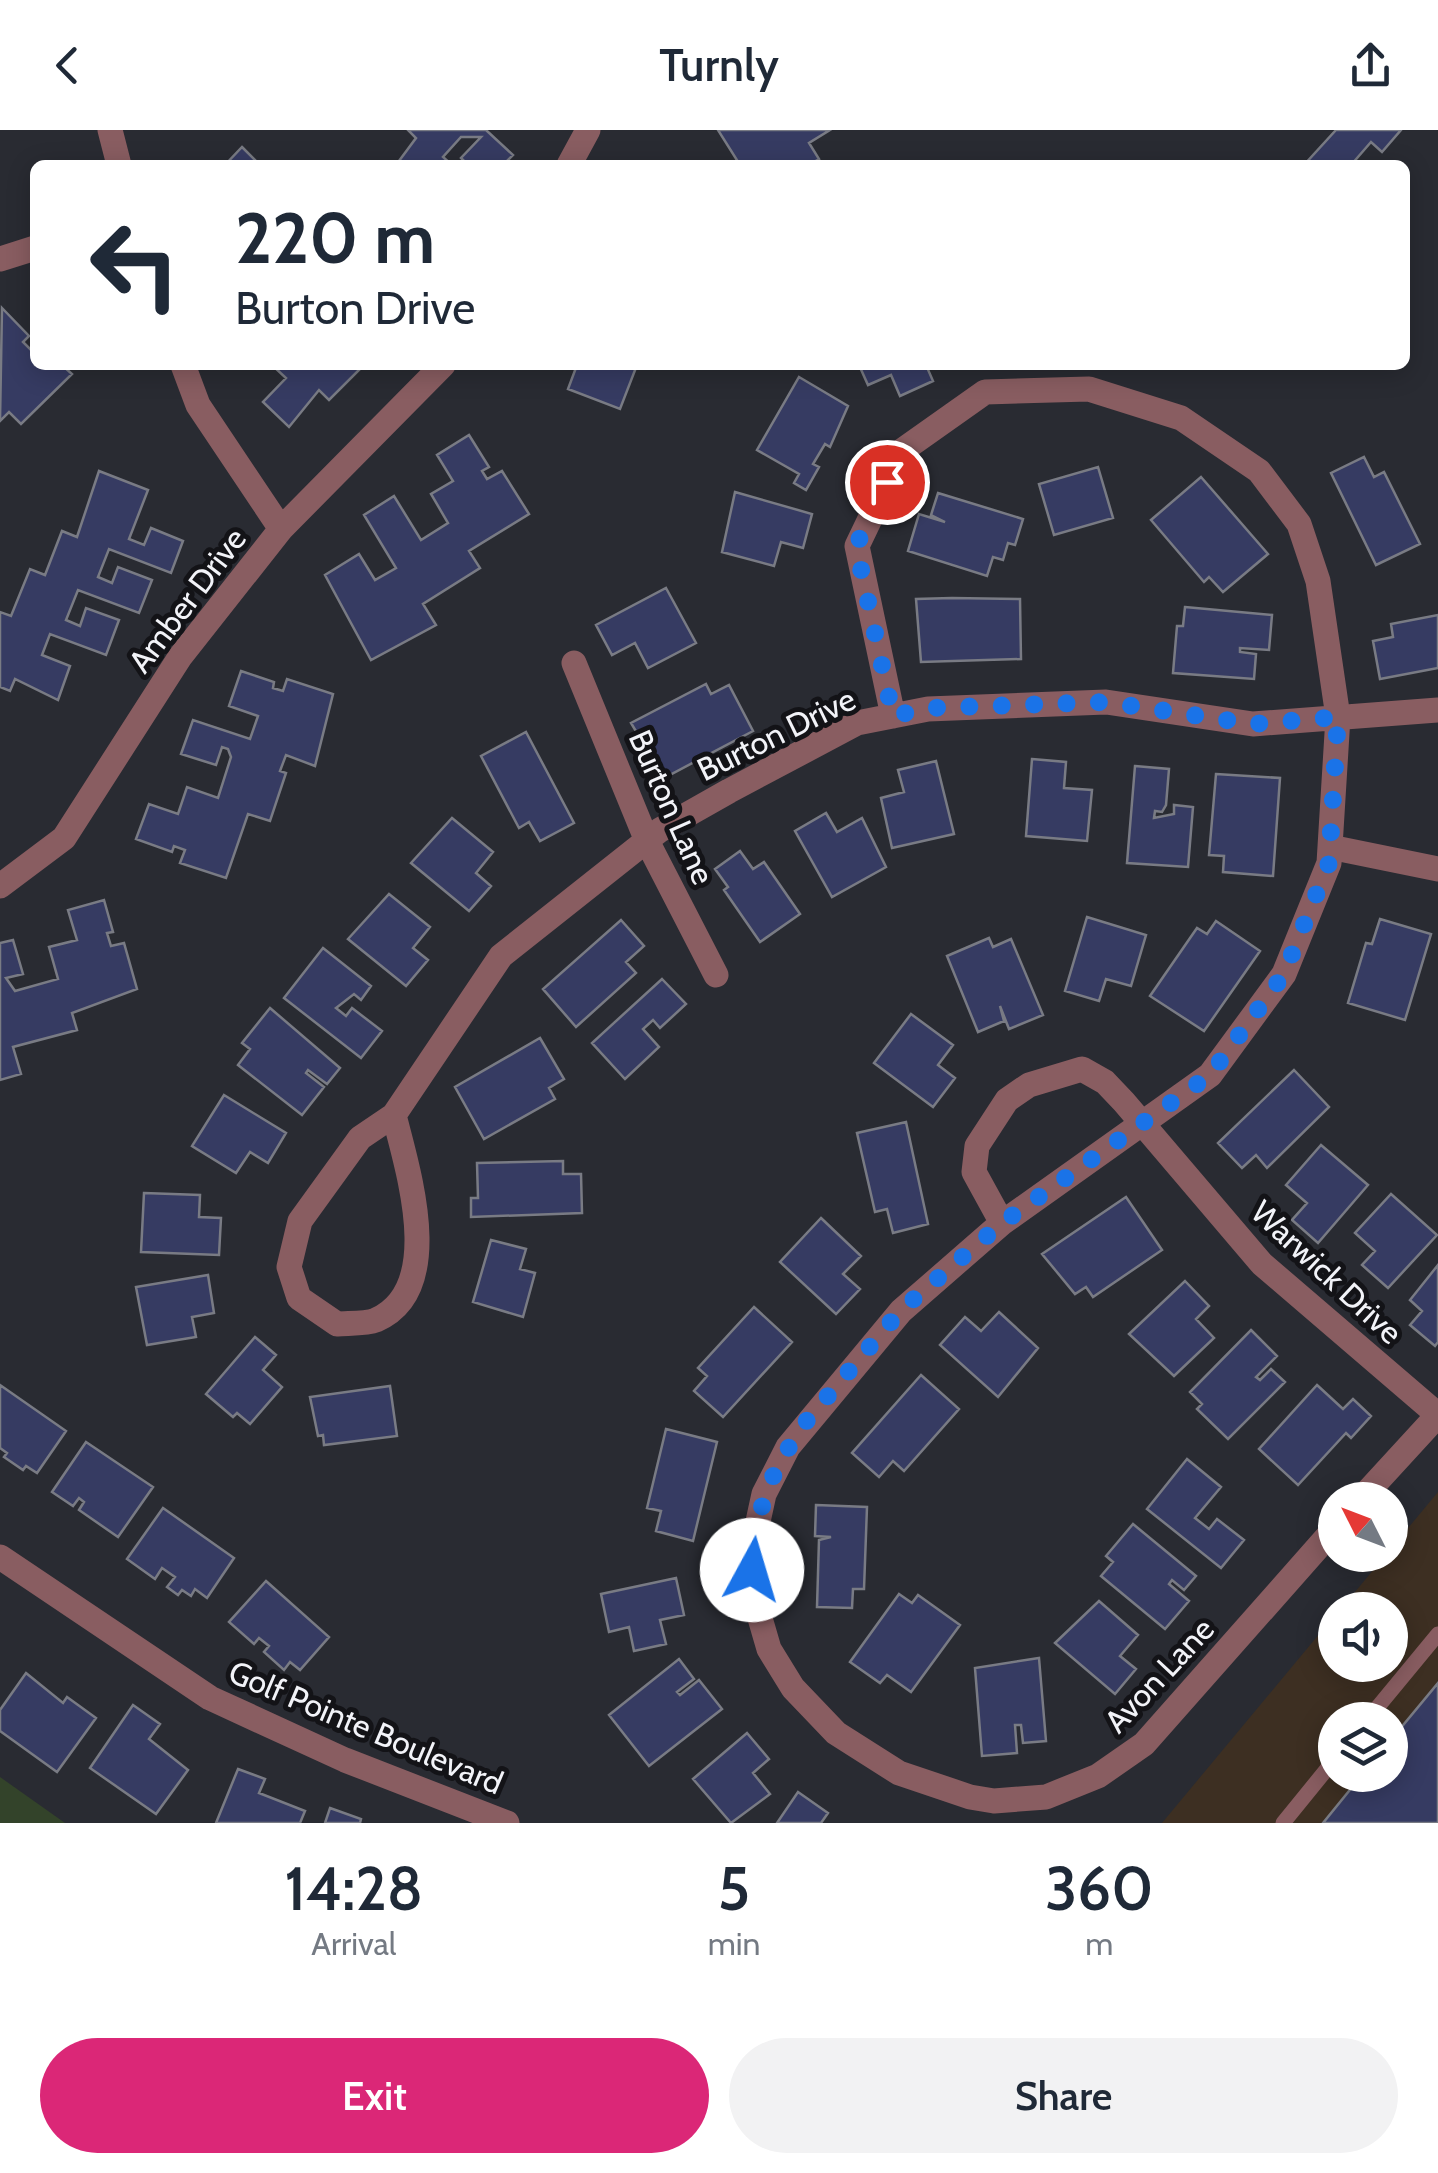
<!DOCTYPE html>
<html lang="en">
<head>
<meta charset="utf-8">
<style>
  body { margin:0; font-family:Cabin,sans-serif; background:#f2f2f3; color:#1f2937; height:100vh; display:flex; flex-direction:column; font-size:38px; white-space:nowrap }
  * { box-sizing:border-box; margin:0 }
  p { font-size:32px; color:#747a83 }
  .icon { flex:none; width:55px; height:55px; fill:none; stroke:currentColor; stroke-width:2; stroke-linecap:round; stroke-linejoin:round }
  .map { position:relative; height:1693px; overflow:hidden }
  .details { display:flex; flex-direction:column; background:#fff; flex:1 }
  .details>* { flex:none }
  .banner { position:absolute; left:30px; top:30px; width:1380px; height:210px; border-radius:15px; box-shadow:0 5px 25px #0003; background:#fff; color:#1f2937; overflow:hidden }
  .needle { width:65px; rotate:312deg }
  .controls { position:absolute; left:1318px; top:1352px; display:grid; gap:20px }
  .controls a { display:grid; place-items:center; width:90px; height:90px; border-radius:50%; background:#fff; box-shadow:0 5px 25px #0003; font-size:50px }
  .pin { position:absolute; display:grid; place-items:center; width:85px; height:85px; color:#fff; margin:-42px; border:5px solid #fff; border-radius:50%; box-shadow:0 2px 10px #0007 }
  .me { position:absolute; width:110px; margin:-55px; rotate:6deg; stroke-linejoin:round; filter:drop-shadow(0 0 8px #0008) }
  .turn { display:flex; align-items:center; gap:35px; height:210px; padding:0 40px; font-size:45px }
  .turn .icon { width:130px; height:130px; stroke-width:2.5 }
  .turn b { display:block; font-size:70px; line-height:85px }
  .eta { display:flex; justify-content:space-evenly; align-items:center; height:170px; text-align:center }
  .eta b { font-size:60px; font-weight:600; line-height:70px }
  .primary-button { display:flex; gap:20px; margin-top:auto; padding:20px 40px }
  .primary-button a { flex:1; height:115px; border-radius:60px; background:#db2777; color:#fff; font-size:40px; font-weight:600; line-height:115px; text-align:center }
  .primary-button a+a { background:#f2f2f3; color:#1f2937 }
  header { display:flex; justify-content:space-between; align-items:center; height:130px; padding:0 40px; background:#fff; font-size:45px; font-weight:600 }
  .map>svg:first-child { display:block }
  .commercial { fill:#3d2f22; fill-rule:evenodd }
  .green { fill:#33432a }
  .building { fill:#363b62; stroke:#797b84; stroke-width:2.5 }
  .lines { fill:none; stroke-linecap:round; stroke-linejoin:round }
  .service { stroke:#895d61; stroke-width:15 }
  .minor { stroke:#895d61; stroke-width:25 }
  .route { stroke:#1a73e8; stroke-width:18; stroke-dasharray:0 32.4 }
  .labels { text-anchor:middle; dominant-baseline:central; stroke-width:10; stroke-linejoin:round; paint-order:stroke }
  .street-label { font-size:32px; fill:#f2f3f8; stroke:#131317 }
</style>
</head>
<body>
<header><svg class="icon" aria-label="back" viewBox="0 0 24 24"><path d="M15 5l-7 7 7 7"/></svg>Turnly<svg class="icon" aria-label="share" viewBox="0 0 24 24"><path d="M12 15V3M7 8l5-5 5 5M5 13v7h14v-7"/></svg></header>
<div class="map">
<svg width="1438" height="1693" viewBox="0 0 1438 1693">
  <rect width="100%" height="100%" fill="#292b32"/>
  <path class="commercial" d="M1438,1362v331h-276l173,-208v50h55v-55h-50zM1335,1590h55v55h-55z"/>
  <path class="green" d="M0,1647l65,46h-65z"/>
  <path class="building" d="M408,0h78l27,25 -10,10h-35l-7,-7 20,-21h-20l-18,20 9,8h-56l20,-27z
    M718,0h112l-21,13 10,16 -10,6h-69z
    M1336,0h65l-19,22 -11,-10 -20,23h-47z
    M242,17l18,18h-35z
    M2,178l27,28 -6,6 8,8 4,-4v19h27l10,9 -51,50 -12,-12 -9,9z
    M272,235h90l1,1 -34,34 -10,-10 -30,37 -26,-25 23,-24z
    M577,235h60l-17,44 -52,-20z
    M859,235h67l7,16 -33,15 -9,-21 -23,10z
    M799,247l49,29 -18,41 -5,-3 -12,20 6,3 -13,23 -12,-7 5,-9 -42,-24z
    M469,305l20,32 -7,4 5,8 15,-8 27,43 -60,37 11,17 -57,36 13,21 -65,35 -46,-85 34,-21 16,26 21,-12 -32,-53 30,-19 27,44 27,-17 -17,-29 22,-13 -16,-26z
    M1364,327l10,20 10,-5 36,72 -44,21 -45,-92z
    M1098,337l15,51 -59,17 -15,-51z
    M99,341l49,19 -19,49 15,6 7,-17 32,13 -12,32 -62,-24 -11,28 14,6 6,-16 34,13 -13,33 -61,-23 -12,30 14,6 6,-18 33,12 -13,35 -56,-21 -8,21 28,11 -12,34 -43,-21 -5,12 -10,-4v-75l11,4 19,-47 15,6 17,-44 15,6z
    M1201,347l67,77 -45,38 -14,-15 -5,5 -53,-62z
    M735,362l77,22 -9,34 -22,-6 -7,24 -52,-14z
    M938,363l85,26 -8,26 -7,-2 -5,17 -10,-3 -6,19 -79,-25 11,-37 26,8 -14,-7z
    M666,458l30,55 -48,25 -13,-25 -23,12 -16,-30z
    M952,468l68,1 1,60 -100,3 -5,-63z
    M1185,477l87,8 -3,35 -29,-2v4l16,2 -2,25 -81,-6 4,-47h6z
    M1438,485v53l-58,11 -7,-38 20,-4 -2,-13z
    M241,541l33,11 -1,6 10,3 4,-12 46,15 -18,72 -29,-11 -6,16 6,2 -16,48 -22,-7 -22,64 -46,-15 5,-13 -11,-4 -2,6 -36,-13 13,-35 29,10 9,-27 31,11 13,-41 -3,-8 -6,-2 -6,18 -35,-11 12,-34 57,19 8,-23 -29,-10z
    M706,554l5,10 18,-9 24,46 -89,47 -33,-55z
    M526,602l48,91 -34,18 -11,-19 -10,6 -38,-72z
    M1032,629l34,3 -2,26 28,2 -5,51 -61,-5z
    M936,631l18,73 -62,14 -11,-50 23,-6 -6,-22z
    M1135,636l34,3 -3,36 -4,7 -7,-1 -1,7 20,-4v-9l19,2 -5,60 -61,-4z
    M1216,644l64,4 -7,98 -50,-4 1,-16 -15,-1z
    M826,683l11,19 25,-14 24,49 -54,30 -37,-66z
    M452,688l41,34 -17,21 15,13 -22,25 -58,-48z
    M740,721l13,18 11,-7 36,52 -40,28 -36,-52 4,-3 -13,-18z
    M389,764l41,33 -17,21 15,12 -22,26 -58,-47z
    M104,770l9,32 -6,1 4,13 13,-3 13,46 -65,24 5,17 -64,17 8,27 -21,6v-137l13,-3 10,34 -17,4 9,13 43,-12 -9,-32 28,-7 -9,-30z
    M1087,787l59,18 -15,51 -25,-7 -7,22 -34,-10z
    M1380,789l51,15 -26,86 -57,-17 18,-60 6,1z
    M621,790l23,26 -18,16 10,11 -60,54 -33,-38z
    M1216,791l44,30 -56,80 -54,-35 47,-68 10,6z
    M989,808l4,9 18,-8 32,76 -34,14 -9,-23 4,15 -26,11 -31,-76z
    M323,818l48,38 -10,14 -7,-6 -18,14 10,8 6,-8 30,23 -21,27 -77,-60z
    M662,849l24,25 -26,24 -7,-8 -10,9 16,18 -34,32 -33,-36z
    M270,878l70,60 -13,16 -19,-14 -2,3 18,14 -22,28 -64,-50 12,-16 -8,-6z
    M911,884l42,31 -15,20 17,13 -22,29 -59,-44z
    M540,908l24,41 -15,9 6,11 -71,40 -29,-52z
    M1294,940l35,37 -62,61 -11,-13 -14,13 -24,-25z
    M224,965l62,38 -18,30 -18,-11 -14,21 -44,-27z
    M906,992l22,102 -35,9 -6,-24 -12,3 -18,-79z
    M1321,1015l47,40 -50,58 -26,-23 15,-17 -21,-18z
    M563,1031v13h18l1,39 -111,4v-19h7l-1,-35z
    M144,1063l56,2 -1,22 22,1 -2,37 -78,-3z
    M1391,1064l46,41 -49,53 -26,-23 13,-14 -20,-18z
    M1126,1067l36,53 -69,47 -7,-10 -11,7 -33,-40z
    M821,1088l40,38 -18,18 17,15 -24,25 -56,-52z
    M491,1110l35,9 -6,20 15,4 -12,44 -50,-15z
    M1438,1135v77l-3,4 -25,-21 12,-14 -12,-11z
    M208,1145l6,38 -22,4 4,20 -49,8 -11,-58z
    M1185,1151l24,25 -13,13 18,19 -40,38 -45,-42z
    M754,1177l38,35 -69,75 -29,-26 13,-15 -9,-8z
    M999,1182l39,36 -40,49 -58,-52 25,-28 16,14z
    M1251,1200l26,26 -21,21 4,3 11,-11 14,13 -57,57 -31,-30 5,-5 -12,-12z
    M255,1207l21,18 -13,15 19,17 -32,37 -13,-11 -4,4 -27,-23z
    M921,1245l38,34 -55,62 -11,-10 -14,16 -27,-24z
    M0,1255l66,46 -29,42 -11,-7 -3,4 -19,-13 3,-4 -7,-5z
    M1317,1255l26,24 10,-10 18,17 -20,22 -5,-5 -48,52 -39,-36z
    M390,1256l7,50 -73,9 -1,-10 -5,1 -8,-39z
    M666,1299l51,13 -24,99 -37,-10 5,-20 -14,-3z
    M86,1312l67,45 -35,50 -39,-27 5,-8 -5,-4 -6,8 -21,-14z
    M1187,1329l34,28 -26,31 14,11 8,-10 27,21 -23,28 -74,-59z
    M816,1375l51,2 -3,82h-11l-1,19 -35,-1 2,-67 12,-3 -16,-1z
    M163,1378l71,50 -27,40 -12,-9 -4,7 -9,-6 -4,5 -11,-8 8,-10 -13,-9 -7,11 -28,-20z
    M1133,1394l63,52 -12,14 -12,-10 -3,4 20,17 -24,28 -64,-53 12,-14 -7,-6z
    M676,1448l8,37 -24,5 6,24 -32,7 -5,-24 -20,5 -8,-38z
    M266,1451l63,56 -29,33 -10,-8 -6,8 -20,-18 5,-6 -10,-8 -5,6 -25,-22z
    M899,1464l13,9 6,-8 42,30 -49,67 -24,-17 -7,8 -30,-21z
    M1099,1471l39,34 -18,21 16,13 -21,25 -60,-51z
    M1039,1528l7,83 -23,2 -2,-18h-6l2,28 -35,3 -7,-88z
    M679,1529l15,20 -17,13 3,3 19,-15 23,29 -73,57 -40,-51z
    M26,1543l37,30 4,-6 29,21 -39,54 -57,-41v-21z
    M1438,1553v140h-115l39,-48h28v-34z
    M133,1575l27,19 -11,15 39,31 -32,44 -66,-46z
    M747,1603l22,26 -16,14 17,21 -39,29 -38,-44z
    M238,1639l27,10 -6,14 46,18 -5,12h-84z
    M798,1662l30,21 -7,10h-44z
    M330,1678l31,11 -1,4h-35z"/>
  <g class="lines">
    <path class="service" d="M1367,1590l71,-86
      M1283,1693l52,-64"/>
    <path class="minor" d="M110,0l9,35
      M569,35l19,-35
      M0,129l35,-11
      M183,235l15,40 83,124
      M574,533l73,178 69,134
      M893,586l-36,-170 46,-96 82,-58 104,-3 92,29 78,53 40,53 19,57 20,136 -9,146 -45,111 -74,101 -208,148 -101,88 -113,136 -24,47 -12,55 1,45 16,55 24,39 43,45 63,40 71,24 24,4 52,-4 52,-21 46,-32 191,-216
      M1330,717l108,22
      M0,756l64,-48 116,-181 101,-128 162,-164
      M394,985c13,53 53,174 -18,205 -10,4 -28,3 -39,4l-38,-26 -10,-31 11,-46 60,-83 34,-23 107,-159 159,-126 69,-39 128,-68 71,-14 178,-7 147,22 185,-14
      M1002,1093l-28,-51 3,-26 30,-46 22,-15 53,-16 23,13 19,20 138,162 176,151
      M1360,1370l78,-85
      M0,1427l210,141 135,62 162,63"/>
  </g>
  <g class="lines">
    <path class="route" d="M752,1440l4,-47 21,-57 27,-42 97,-114 101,-87 208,-148 74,-101 45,-111 9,-146 -85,7 -147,-22 -178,6 -35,8 -37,-170 31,-64"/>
  </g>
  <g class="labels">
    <g class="street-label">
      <text transform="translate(187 470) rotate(-53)">Amber Drive</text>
      <text transform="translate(776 604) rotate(-26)">Burton Drive</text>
      <text transform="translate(672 677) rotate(66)">Burton Lane</text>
      <text transform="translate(1327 1142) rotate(43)">Warwick Drive</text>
      <text transform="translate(1159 1545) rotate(-47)">Avon Lane</text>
      <text transform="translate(366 1597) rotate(23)">Golf Pointe Boulevard</text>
    </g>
  </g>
</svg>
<div class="controls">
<a><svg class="needle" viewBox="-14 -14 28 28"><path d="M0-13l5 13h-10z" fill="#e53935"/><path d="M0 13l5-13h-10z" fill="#747a83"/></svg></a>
<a><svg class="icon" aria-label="sound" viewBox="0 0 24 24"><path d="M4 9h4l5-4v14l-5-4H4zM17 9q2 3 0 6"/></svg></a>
<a><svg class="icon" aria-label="layers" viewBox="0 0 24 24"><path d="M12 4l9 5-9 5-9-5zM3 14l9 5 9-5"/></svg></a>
</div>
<div class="pin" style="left:887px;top:352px;background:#d93025"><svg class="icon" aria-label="arrive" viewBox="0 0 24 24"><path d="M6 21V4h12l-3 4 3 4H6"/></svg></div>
<svg class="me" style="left:752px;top:1440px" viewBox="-20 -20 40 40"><circle r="19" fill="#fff"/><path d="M0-13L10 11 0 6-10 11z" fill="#1a73e8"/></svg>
<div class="banner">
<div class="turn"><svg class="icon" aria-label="left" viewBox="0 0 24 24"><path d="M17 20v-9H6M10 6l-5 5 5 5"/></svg><div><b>220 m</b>Burton Drive</div></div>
</div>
</div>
<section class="details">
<div class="eta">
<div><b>14:28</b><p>Arrival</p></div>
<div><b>5</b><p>min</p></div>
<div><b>360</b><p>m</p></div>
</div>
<div class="primary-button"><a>Exit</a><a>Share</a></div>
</section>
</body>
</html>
